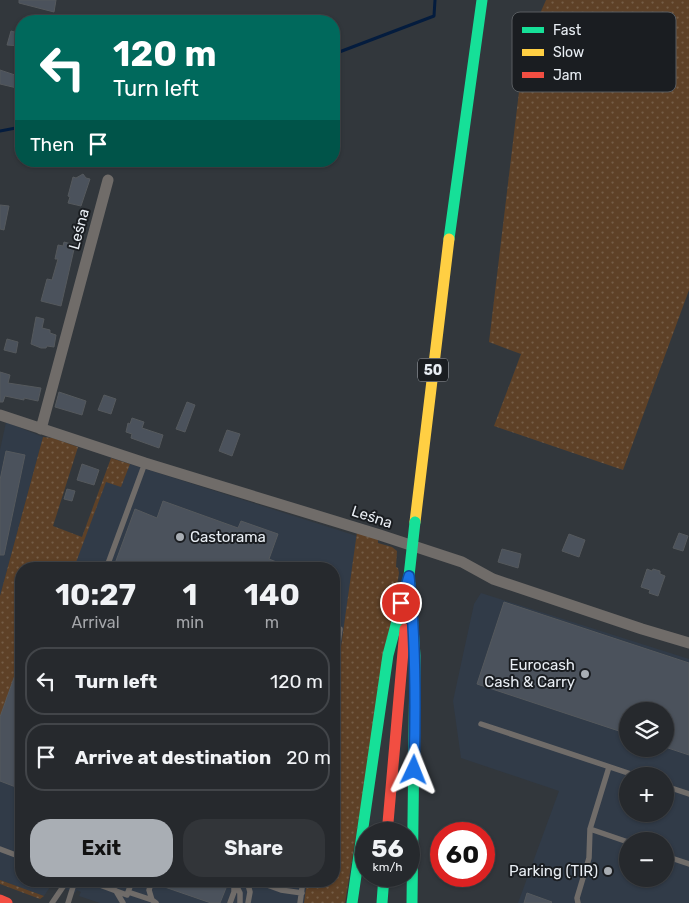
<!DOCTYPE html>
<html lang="en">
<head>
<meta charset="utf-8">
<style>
  body { margin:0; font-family:Rubik,sans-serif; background:#323539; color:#f1f3f6; height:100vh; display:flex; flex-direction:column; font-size:19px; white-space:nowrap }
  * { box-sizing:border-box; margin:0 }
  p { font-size:16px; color:#a4a6aa }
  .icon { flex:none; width:28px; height:28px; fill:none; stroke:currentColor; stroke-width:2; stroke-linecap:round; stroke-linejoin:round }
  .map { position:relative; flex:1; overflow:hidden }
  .sheet { position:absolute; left:15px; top:562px; width:325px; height:325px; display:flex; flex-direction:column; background:#26292d; border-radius:20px; box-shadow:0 1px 4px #0004,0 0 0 1px #424549 }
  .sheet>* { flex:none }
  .hud { position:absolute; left:15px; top:15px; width:325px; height:152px; border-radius:20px; box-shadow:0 1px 4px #0004,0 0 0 1px #424549; background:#00695c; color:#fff; overflow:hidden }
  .fabs { position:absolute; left:619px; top:702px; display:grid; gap:10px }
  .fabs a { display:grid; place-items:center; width:55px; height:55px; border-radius:50%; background:#26292d; box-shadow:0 1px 4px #0004,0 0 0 1px #424549; font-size:25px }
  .speed { position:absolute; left:355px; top:822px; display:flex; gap:10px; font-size:25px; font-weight:700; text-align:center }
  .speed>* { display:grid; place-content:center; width:65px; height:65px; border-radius:50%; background:#26292d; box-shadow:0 1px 4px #0004,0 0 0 1px #424549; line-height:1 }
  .speed small { font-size:12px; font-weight:400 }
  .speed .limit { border:8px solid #d22; background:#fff; color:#111 }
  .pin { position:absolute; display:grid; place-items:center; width:42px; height:42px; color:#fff; margin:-21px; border:2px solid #fff; border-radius:50%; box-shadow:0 1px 5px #0007 }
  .me { position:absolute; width:55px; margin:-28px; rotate:2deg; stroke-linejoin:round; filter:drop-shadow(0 0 4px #0008) }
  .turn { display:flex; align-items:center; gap:18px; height:105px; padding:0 15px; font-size:22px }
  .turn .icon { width:65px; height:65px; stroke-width:2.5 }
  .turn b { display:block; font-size:35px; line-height:42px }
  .then { display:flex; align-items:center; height:48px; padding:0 15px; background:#0003; gap:10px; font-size:19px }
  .eta { display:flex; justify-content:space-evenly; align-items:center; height:85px; text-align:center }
  .eta b { font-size:30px; font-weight:700; line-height:35px }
  .cta { display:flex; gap:10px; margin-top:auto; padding:10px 15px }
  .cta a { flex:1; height:58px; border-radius:20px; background:#a9aeb4; color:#111; font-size:20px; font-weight:700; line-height:58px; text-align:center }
  .cta a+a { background:#323539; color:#f1f3f6 }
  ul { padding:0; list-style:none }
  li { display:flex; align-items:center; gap:15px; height:68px; margin:0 10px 8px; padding:0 5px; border:2px solid #424549; border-radius:20px }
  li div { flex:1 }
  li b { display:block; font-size:19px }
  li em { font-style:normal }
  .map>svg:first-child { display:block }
  .built { fill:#313b48; fill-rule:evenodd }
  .grass { fill:url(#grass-dots) }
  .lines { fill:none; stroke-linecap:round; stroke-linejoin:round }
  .stream { stroke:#041c3e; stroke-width:3 }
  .building { fill:#4b525c; stroke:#55595d }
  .lane { stroke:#706c69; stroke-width:5.5 }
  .street { stroke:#706c69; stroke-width:11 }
  .fast { stroke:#16e098; stroke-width:11 }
  .slow { stroke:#ffcf43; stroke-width:11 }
  .jam { stroke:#f24e42; stroke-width:11 }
  .fast-bridge { stroke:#16e098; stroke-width:11 }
  .route-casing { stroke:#114b97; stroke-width:12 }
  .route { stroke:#1a73e8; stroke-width:9 }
  .poi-dot { fill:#a9aeb4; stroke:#1a1d21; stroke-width:2 }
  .labels { text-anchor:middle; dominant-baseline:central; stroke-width:4; stroke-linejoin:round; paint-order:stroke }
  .shield { fill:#1a1d21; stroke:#abafb5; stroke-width:1 }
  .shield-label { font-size:14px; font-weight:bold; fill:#e9eef4 }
  .street-label { font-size:15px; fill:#e9eef4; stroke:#1a1d21 }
  .poi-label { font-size:15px; fill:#e9eef4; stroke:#1a1d21; text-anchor:end }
  .key { fill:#1a1d21; stroke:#585c60; stroke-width:1 }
  .key-label { font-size:14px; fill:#e9eef4 }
</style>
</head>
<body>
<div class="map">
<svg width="689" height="903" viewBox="0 0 689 903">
  <defs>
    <pattern id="grass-dots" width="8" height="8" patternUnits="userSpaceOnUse" patternTransform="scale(1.25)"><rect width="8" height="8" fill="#5e4127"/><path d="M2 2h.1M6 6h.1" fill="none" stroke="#755d47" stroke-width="1.8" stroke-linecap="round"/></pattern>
  </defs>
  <rect width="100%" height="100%" fill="#32373c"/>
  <path class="built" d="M6,422l37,15 -43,159v-146z
    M111,458l246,78 -23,161v-128h-263z
    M481,593l208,66v244h-171l41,-112 -98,-33 -8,-57 21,-97zM628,711h37v38h-37zM628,776h37v38h-37zM628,841h37v38h-37z
    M21,658v223h286l-3,22h-204l-21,-7 2,-4 -4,-2 -2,3 -23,-9 -8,12 -44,-16v-163z"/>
  <path class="grass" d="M546,0h143v290l-66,180 -129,-44 27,-72 -32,-12 35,-292z
    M43,437l10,1 25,9 -25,79 29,11 29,-79 19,6 -9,23 -15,-5 -31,83 10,4h-64v56l-5,16 5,2v15l-21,59v-121z
    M357,532l21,7v4l14,4 5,4 -1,16 2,1 1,5 -54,330h-41l3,-22h27v-184z
    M0,880l44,16 -4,3 -40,-15z"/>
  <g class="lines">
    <path class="stream" d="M334,54l100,-38 1,-16
      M0,131l21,-4"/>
  </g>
  <path class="building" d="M19,0h37l-2,12 -35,-9z
    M11,31l10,3v12l-14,-1z
    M0,70l21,7v12l-21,-5z
    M83,174l3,4 4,1 -9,27 -13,-3 2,-6 -2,-1 5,-19 3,1z
    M0,205l9,1 -5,24 -4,-1z
    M64,242l11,3 -14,61 -20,-5 6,-22 5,1 6,-21h-3l3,-14 5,1z
    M36,317l8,2 -2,9 8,2v3l6,2 -2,12 -7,-1 -1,2h-5l-10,-4z
    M7,339l11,3 -2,11 -12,-3z
    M0,372l10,3 -2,8 33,5 -3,13 -14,-3v2l-19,-4 -2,6h-3z
    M59,392l27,9 -4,14 -27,-8z
    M104,395l12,4 -5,15 -13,-4z
    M187,402l8,3 -10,27 -9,-3z
    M132,418l12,4 -2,6 21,7 -4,13 -28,-10 1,-4 -6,-2 2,-9 2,1z
    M227,430l13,4 -8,22 -13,-5z
    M6,451l19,4 -21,100h-4v-75z
    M82,464l17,6 -5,15 -17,-5z
    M67,489l8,2 -3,10 -8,-2z
    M163,501l75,27 3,-7 37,13 -9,25 25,10h-181l22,-60 22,9z
    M679,533l9,3 -5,15 -10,-3z
    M569,534l16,6 -6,17 -17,-6z
    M502,549l19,5 -3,14 -20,-6z
    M647,569l5,2 1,-2 7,2v3l5,2 -7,20 -9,-3 1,-3 -9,-3z
    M504,602l185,61v92l-24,-8v-36h-37v23l-151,-50z
    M20,661l1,1v127l-21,-8v-64z
    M157,881h66l5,2 -8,20h-9l-55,-19z
    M527,893l25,9 -1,1h-27z"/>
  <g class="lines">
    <path class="lane" d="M106,569l39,-106
      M334,672l6,-43
      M481,724l156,52
      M665,786l24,8
      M590,829l38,13
      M0,849l21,8
      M665,856l24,8
      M89,881l38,14 5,-14
      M234,881l6,12v10
      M247,881l3,11 -2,11
      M256,881l25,9 21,3
      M116,891l7,12
      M128,892l24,8 4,3
      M152,900l-3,-10 3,-9
      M52,903l15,-22
      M68,903l5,-16v-6
      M230,903l4,-11v-9
      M300,903l3,-22
      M578,903l-1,-5 12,-40 1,-29 19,-62"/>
    <path class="street" d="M0,415l145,48 235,72 82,27 31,17 149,50 47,14
      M41,429l67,-249"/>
    <path class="fast" d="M449,239l33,-239
      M410,584l5,72 -3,247
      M352,903l36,-248 21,-79
      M382,903l2,-27"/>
    <path class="slow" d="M415,522l34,-283"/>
    <path class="jam" d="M387,834l18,-205
      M0,900l7,3"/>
    <path class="fast-bridge" d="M409,576l6,-54"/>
  </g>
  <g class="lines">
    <defs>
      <path id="route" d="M401,603l8,-27c7,65 7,129 5,194"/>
    </defs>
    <use href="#route" class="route-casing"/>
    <use href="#route" class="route"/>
  </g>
  <g class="poi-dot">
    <circle cx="180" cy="537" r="5"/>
    <circle cx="585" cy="674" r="5"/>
    <circle cx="608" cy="871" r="5"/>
  </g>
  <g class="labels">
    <rect class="shield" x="418" y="358.5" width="30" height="23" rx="4"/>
    <g class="shield-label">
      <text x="433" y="370">50</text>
    </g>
    <g class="street-label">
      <text transform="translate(79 229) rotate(-75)">Leśna</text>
      <text transform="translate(372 517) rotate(18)">Leśna</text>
    </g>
    <g class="poi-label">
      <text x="190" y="537" text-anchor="start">Castorama</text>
      <text x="575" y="665">Eurocash<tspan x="575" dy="17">Cash &amp; Carry</tspan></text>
      <text x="598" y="871">Parking (TIR)</text>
    </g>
  </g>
  <rect x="512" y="12" width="164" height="80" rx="8" class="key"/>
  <rect x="522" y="27" width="22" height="6" fill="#16e098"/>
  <rect x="522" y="49" width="22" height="7" fill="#ffcf43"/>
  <rect x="522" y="72" width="22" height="6" fill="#f24e42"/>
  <g class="key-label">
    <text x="553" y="35">Fast</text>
    <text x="553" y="57">Slow</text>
    <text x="553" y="80">Jam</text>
  </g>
</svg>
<div class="fabs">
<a><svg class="icon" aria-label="layers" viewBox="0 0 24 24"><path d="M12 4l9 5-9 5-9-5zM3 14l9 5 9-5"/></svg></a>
<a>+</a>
<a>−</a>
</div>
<div class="speed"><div>56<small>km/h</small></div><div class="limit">60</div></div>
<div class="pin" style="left:401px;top:603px;background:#d93025"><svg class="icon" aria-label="arrive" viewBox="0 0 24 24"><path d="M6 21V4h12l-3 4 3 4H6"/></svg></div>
<svg class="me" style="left:414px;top:770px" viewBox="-20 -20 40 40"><path d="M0-17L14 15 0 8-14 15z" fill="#1a73e8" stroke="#fff" stroke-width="4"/></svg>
<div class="hud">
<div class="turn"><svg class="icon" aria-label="left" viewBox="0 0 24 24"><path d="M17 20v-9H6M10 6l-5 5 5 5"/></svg><div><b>120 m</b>Turn left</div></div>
<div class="then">Then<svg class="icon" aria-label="arrive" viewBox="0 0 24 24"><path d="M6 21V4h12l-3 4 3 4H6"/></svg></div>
</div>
<section class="sheet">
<div class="eta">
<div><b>10:27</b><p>Arrival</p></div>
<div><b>1</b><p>min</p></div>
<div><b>140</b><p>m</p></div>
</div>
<ul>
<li><svg class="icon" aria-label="left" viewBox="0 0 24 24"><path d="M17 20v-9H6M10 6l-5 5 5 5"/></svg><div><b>Turn left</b></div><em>120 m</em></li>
<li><svg class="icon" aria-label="arrive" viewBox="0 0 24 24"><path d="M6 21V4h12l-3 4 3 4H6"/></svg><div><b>Arrive at destination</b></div><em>20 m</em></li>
</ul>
<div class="cta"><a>Exit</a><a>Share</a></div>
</section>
</div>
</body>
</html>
